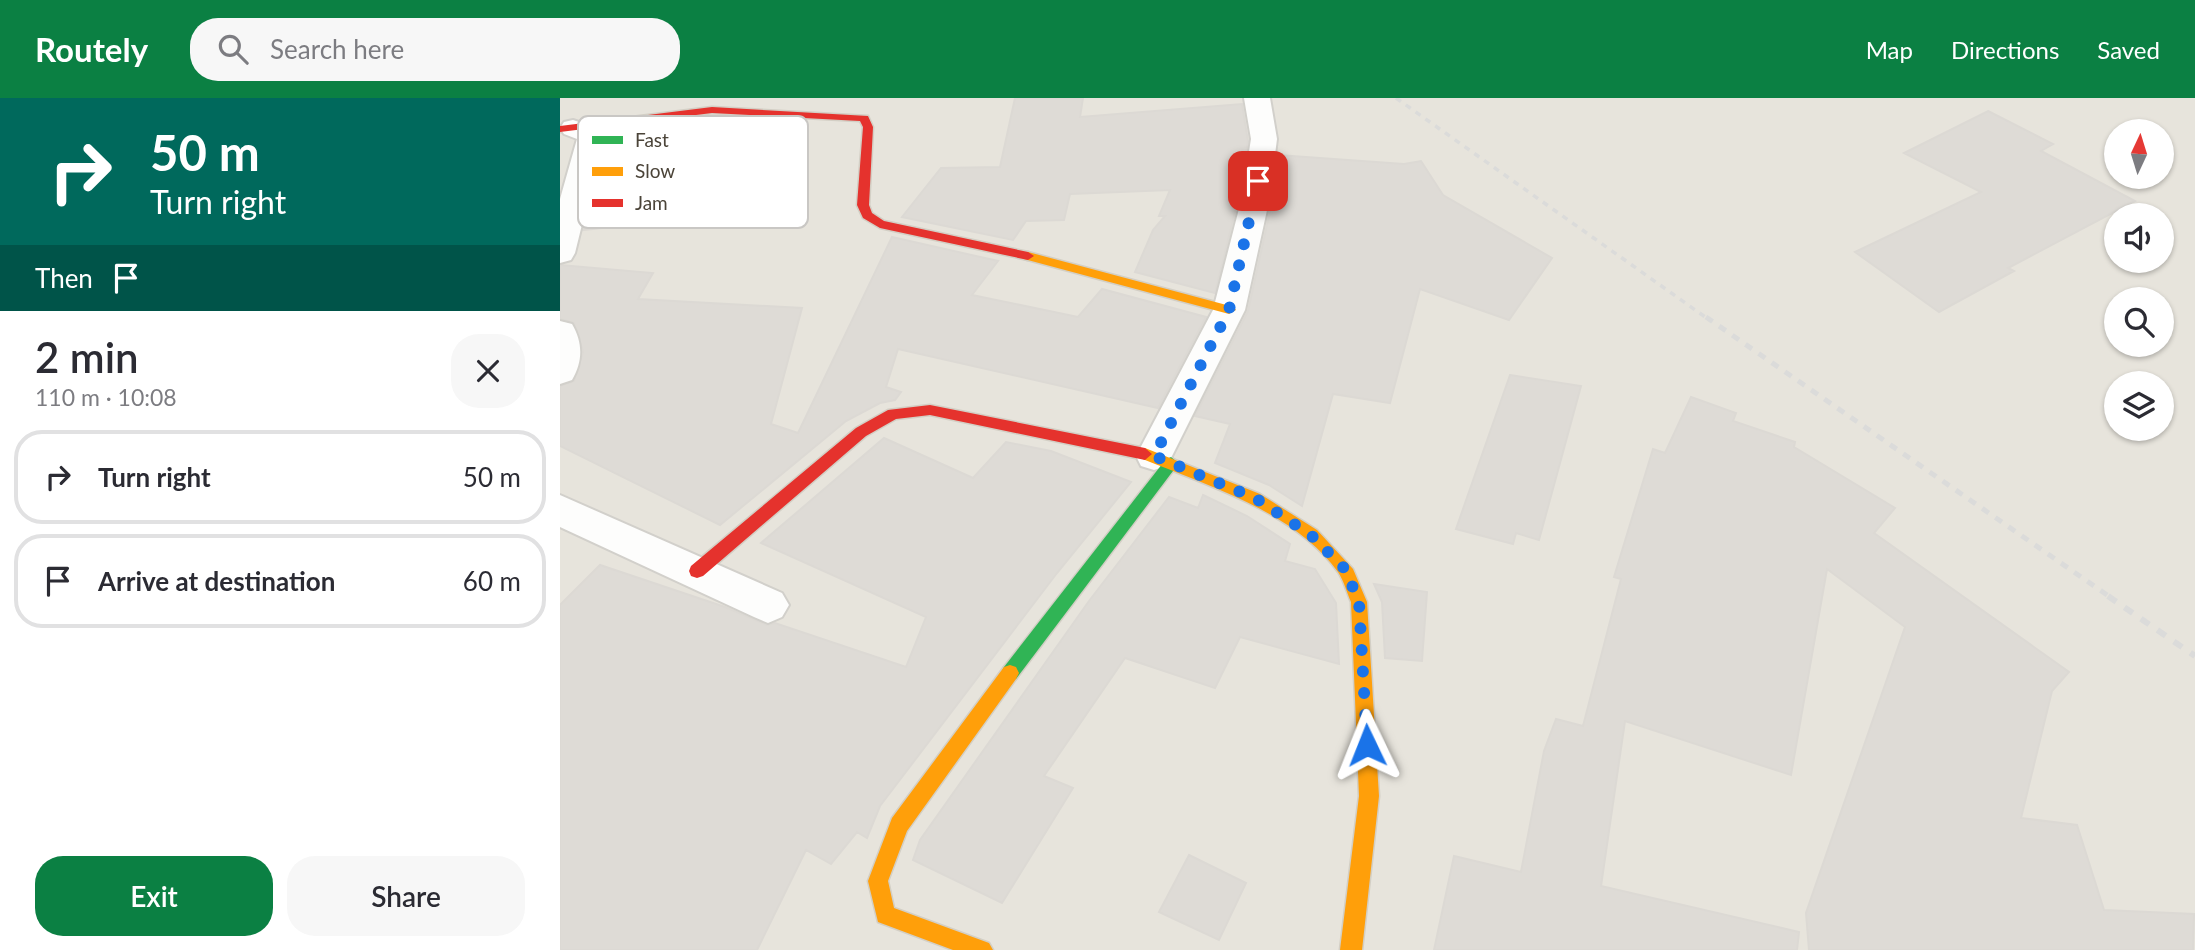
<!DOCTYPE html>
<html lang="en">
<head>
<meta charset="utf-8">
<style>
  body { margin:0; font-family:Lato,sans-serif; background:#f7f7f7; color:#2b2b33; height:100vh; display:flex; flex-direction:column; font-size:26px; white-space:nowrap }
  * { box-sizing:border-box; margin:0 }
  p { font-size:23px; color:#7c7c81 }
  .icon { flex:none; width:38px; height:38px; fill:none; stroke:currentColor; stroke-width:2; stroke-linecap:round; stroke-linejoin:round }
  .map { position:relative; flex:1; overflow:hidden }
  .details { display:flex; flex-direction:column; background:#fff; width:560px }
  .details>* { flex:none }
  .hud { background:#00695c; color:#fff; overflow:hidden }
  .needle { width:46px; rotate:4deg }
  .tools { position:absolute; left:1544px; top:21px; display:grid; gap:14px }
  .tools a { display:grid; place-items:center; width:70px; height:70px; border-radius:50%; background:#fff; box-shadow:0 2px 5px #0004; font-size:35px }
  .pin { position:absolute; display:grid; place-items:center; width:60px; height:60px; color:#fff; margin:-30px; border-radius:14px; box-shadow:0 4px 10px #0006 }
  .me { position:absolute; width:77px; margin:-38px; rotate:358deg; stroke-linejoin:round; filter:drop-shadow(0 0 5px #0008) }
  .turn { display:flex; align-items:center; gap:24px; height:147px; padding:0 35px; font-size:32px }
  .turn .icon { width:91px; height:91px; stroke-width:2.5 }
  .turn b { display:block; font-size:49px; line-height:60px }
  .then { display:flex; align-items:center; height:66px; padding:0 35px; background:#0003; gap:14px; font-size:26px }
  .round { display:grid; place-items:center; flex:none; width:74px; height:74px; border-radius:28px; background:#f7f7f7 }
  .headline { display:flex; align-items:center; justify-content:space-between; height:119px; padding:0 35px }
  h1 { font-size:42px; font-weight:600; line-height:52px }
  .cta { display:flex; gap:14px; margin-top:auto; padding:14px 35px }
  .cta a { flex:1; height:80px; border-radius:28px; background:#0b8043; color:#fff; font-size:28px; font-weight:600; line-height:80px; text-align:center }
  .cta a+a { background:#f7f7f7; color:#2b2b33 }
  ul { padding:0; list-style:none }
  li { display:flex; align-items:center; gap:21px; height:94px; margin:0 14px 10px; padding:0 21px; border:4px solid #e1e1e2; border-radius:28px }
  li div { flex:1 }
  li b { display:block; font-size:26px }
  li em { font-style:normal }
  header { display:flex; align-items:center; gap:42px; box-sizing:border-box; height:98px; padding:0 35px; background:#0b8043; color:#fff }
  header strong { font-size:33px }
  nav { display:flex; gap:38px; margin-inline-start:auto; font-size:24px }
  .search { width:490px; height:63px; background:#f7f7f7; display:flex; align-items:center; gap:18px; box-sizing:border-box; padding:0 24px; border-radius:28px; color:#7c7c81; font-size:26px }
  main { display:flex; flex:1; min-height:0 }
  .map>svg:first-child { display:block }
  .residential { fill:#e7e4dc; fill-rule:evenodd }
  .building { fill:#dedbd6; stroke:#dcd9d4; stroke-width:2 }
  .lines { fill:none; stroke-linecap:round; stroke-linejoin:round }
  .street-casing { stroke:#d2d0cb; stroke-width:4 }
  .fast-casing { stroke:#d3cfc5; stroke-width:3 }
  .slow-casing { stroke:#d3cfc5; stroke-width:3 }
  .jam-casing { stroke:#d3cfc5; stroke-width:3 }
  .street { fill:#fdfdfc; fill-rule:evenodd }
  .fast { fill:#30b455; fill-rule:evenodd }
  .slow { fill:#ff9f0a; fill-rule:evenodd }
  .jam { fill:#e5322d; fill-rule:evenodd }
  .rail-far2 { stroke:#dbdbda; stroke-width:3.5; stroke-dasharray:6 6; stroke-linecap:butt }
  .rail-far1 { stroke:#dbdbda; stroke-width:5; stroke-dasharray:8 8; stroke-linecap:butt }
  .rail { stroke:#dbdbda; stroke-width:6; stroke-dasharray:10 10; stroke-linecap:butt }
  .route { stroke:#1a73e8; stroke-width:12; stroke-dasharray:0 21.6 }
  .key { fill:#fff; stroke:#c9c7c4; stroke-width:2 }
  .key-label { font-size:19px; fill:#4b4439 }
</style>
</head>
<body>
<header>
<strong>Routely</strong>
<div class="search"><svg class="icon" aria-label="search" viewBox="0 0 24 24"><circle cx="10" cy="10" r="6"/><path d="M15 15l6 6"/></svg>Search here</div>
<nav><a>Map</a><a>Directions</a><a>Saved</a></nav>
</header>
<main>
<section class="details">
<div class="hud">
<div class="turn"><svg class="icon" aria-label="right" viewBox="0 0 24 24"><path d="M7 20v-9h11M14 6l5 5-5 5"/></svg><div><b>50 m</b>Turn right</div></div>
<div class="then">Then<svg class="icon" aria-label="arrive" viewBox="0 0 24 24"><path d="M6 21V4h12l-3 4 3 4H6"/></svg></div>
</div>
<div class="headline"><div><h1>2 min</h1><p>110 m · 10:08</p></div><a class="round"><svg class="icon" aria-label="close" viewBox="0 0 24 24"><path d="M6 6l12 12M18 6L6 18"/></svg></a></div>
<ul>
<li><svg class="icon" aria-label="right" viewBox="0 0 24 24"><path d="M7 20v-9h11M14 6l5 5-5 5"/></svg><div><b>Turn right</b></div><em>50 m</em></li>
<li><svg class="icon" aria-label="arrive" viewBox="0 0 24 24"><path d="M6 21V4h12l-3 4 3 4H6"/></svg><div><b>Arrive at destination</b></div><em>60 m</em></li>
</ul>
<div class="cta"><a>Exit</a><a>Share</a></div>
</section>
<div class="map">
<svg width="1635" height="852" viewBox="0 0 1635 852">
  <rect width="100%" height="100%" fill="#f4f2ee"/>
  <path class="residential" d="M0,0h1635v852h-1635zM1556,33h45v46h-45zM1556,117h45v46h-45zM1556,201h45v46h-45zM1556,285h45v46h-45z"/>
  <path class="building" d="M455,0h68l-3,19 162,-13 6,37 -10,59 -23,93 -80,-21 18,-42 12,-14h-6l11,-26 -100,4 -6,26 -38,1 -13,19 -111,-23 39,-49 59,-1z
    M1428,13l65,33 -12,7 94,50 -127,67 6,3 -75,41 -84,-60 126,-60 -77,-39z
    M200,32l-42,85 -135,15 21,-83 93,-13z
    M718,57l126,9 17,-3 22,34 109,63 -43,62 -89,-31 -30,114 -57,-9 -31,112 -33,-21 -54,-22 15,-39 -35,-8 53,-105 24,-109z
    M332,139l106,24 -26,34 106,22 24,-28 104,28 -48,91 -260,-59 -12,38 15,5 -6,8 -15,3 -34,18 -126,104 -160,-79v-60l14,-5 9,-29 -9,-29 -14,-4v-54l93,8 -15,26 164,9 -31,116 27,9z
    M950,277l71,11 -42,154 -23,-7 -3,11 -57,-15z
    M1131,299l45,16 -3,8 62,21 -1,5 101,61 -21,25 195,139 -17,19 -31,127 56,7 27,85 90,4 -1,36h-384l-3,-37 99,-286 -78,-58 -36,206 -166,-54 -24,165 198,46 -2,18h-363l20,-94 67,16 23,-121 12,-32 27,7 38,-147 -7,-2 39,-128 12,4z
    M324,340l89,40 33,-36 45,9 80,31 -74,91 -177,233 -13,32 -10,-6 -26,32 -25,-14 -49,100h-197v-345l40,-40 125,42 42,18 8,-2 131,44 20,-50 -165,-74z
    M643,397l44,21 43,28 -5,17 30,8 21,34 3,61 -99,-27 -25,51 -90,-30 -81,118 29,12 -71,115 -89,-43 7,-20 169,-239 80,-104 29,11z
    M814,486l53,8 -5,69 -37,-3 -3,-56z
    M629,757l57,28 -27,57 -60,-28z"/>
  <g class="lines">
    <defs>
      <path id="street" d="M684,0h26l7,41 -8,62 -24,109 -78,156 -13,4 -13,-4 -5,-10 77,-146 28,-109 10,-62z
        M13,22l27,9 4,6 -29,118 -4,7 -11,3v-64l17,-60 -13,-5 -4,-6 4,-6z
        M0,223l12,3c11,19 11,37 0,56l-12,4z
        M0,397l222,98 7,12 -7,12 -14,6 -14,-6 -194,-90z"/>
      <path id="fast" d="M611,359l7,6 -2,4 -160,212 -6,2 -6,-2 -3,-6 3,-6 162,-208z"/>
      <path id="slow" d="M468,154l206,55 2,3 -7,4 -205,-55v-6z
        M585,350l115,46 57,36 36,39 14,33 12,194 -17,154h-22l19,-154 -8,-194c-4,-9 -7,-21 -13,-30 -44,-61 -132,-87 -198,-114l-2,-4z
        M450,567l6,2 3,6 -3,6 -109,152 -19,50 6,27 95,35 4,7h-40l-75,-28 -10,-41 24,-63 112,-151z"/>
      <path id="jam" d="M152,9l156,9 5,11 -4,78 3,8 12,8 144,31 6,4 -6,4 -148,-32 -17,-10 -6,-13 6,-78 -3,-6 -148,-8 -152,19v-6z
        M370,307l215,43 7,6 -7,6 -215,-45 -34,4 -30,17 -163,140 -6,2 -6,-2 -2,-5 2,-5 165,-138 32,-18z"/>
    </defs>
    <use href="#street" class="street-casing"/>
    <use href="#fast" class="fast-casing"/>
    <use href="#slow" class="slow-casing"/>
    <use href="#jam" class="jam-casing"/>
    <use href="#street" class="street"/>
    <use href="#fast" class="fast"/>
    <use href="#slow" class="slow"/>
    <use href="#jam" class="jam"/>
    <path class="rail-far2" d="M836,0l312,221"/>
    <path class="rail-far1" d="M1146,219l404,280"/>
    <path class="rail" d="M1548,498l87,60"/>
  </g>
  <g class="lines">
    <path class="route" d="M698,83l-29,129 -75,146 101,42 56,37 34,34 14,33 8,143"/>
  </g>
  <rect x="18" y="18" width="230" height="112" rx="10" class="key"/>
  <rect x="32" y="38" width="31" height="8" fill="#30b455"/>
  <rect x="32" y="69" width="31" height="9" fill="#ff9f0a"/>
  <rect x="32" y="101" width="31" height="8" fill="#e5322d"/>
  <g class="key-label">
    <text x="75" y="49">Fast</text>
    <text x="75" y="80">Slow</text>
    <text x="75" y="112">Jam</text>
  </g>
</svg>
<div class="tools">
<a><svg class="needle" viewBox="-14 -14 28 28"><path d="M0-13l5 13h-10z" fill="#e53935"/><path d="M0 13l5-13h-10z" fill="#7c7c81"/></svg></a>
<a><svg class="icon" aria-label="sound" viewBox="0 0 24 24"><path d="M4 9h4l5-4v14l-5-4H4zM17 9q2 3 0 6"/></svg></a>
<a><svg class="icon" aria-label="search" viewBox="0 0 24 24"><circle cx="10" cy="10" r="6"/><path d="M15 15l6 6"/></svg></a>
<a><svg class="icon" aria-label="layers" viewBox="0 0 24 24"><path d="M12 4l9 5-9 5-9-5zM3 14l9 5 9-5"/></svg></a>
</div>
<div class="pin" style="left:698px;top:83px;background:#d93025"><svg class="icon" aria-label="arrive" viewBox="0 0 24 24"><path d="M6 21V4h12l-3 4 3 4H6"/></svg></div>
<svg class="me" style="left:807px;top:647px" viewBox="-20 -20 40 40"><path d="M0-17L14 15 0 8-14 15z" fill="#1a73e8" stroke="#fff" stroke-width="4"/></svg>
</div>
</main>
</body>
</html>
